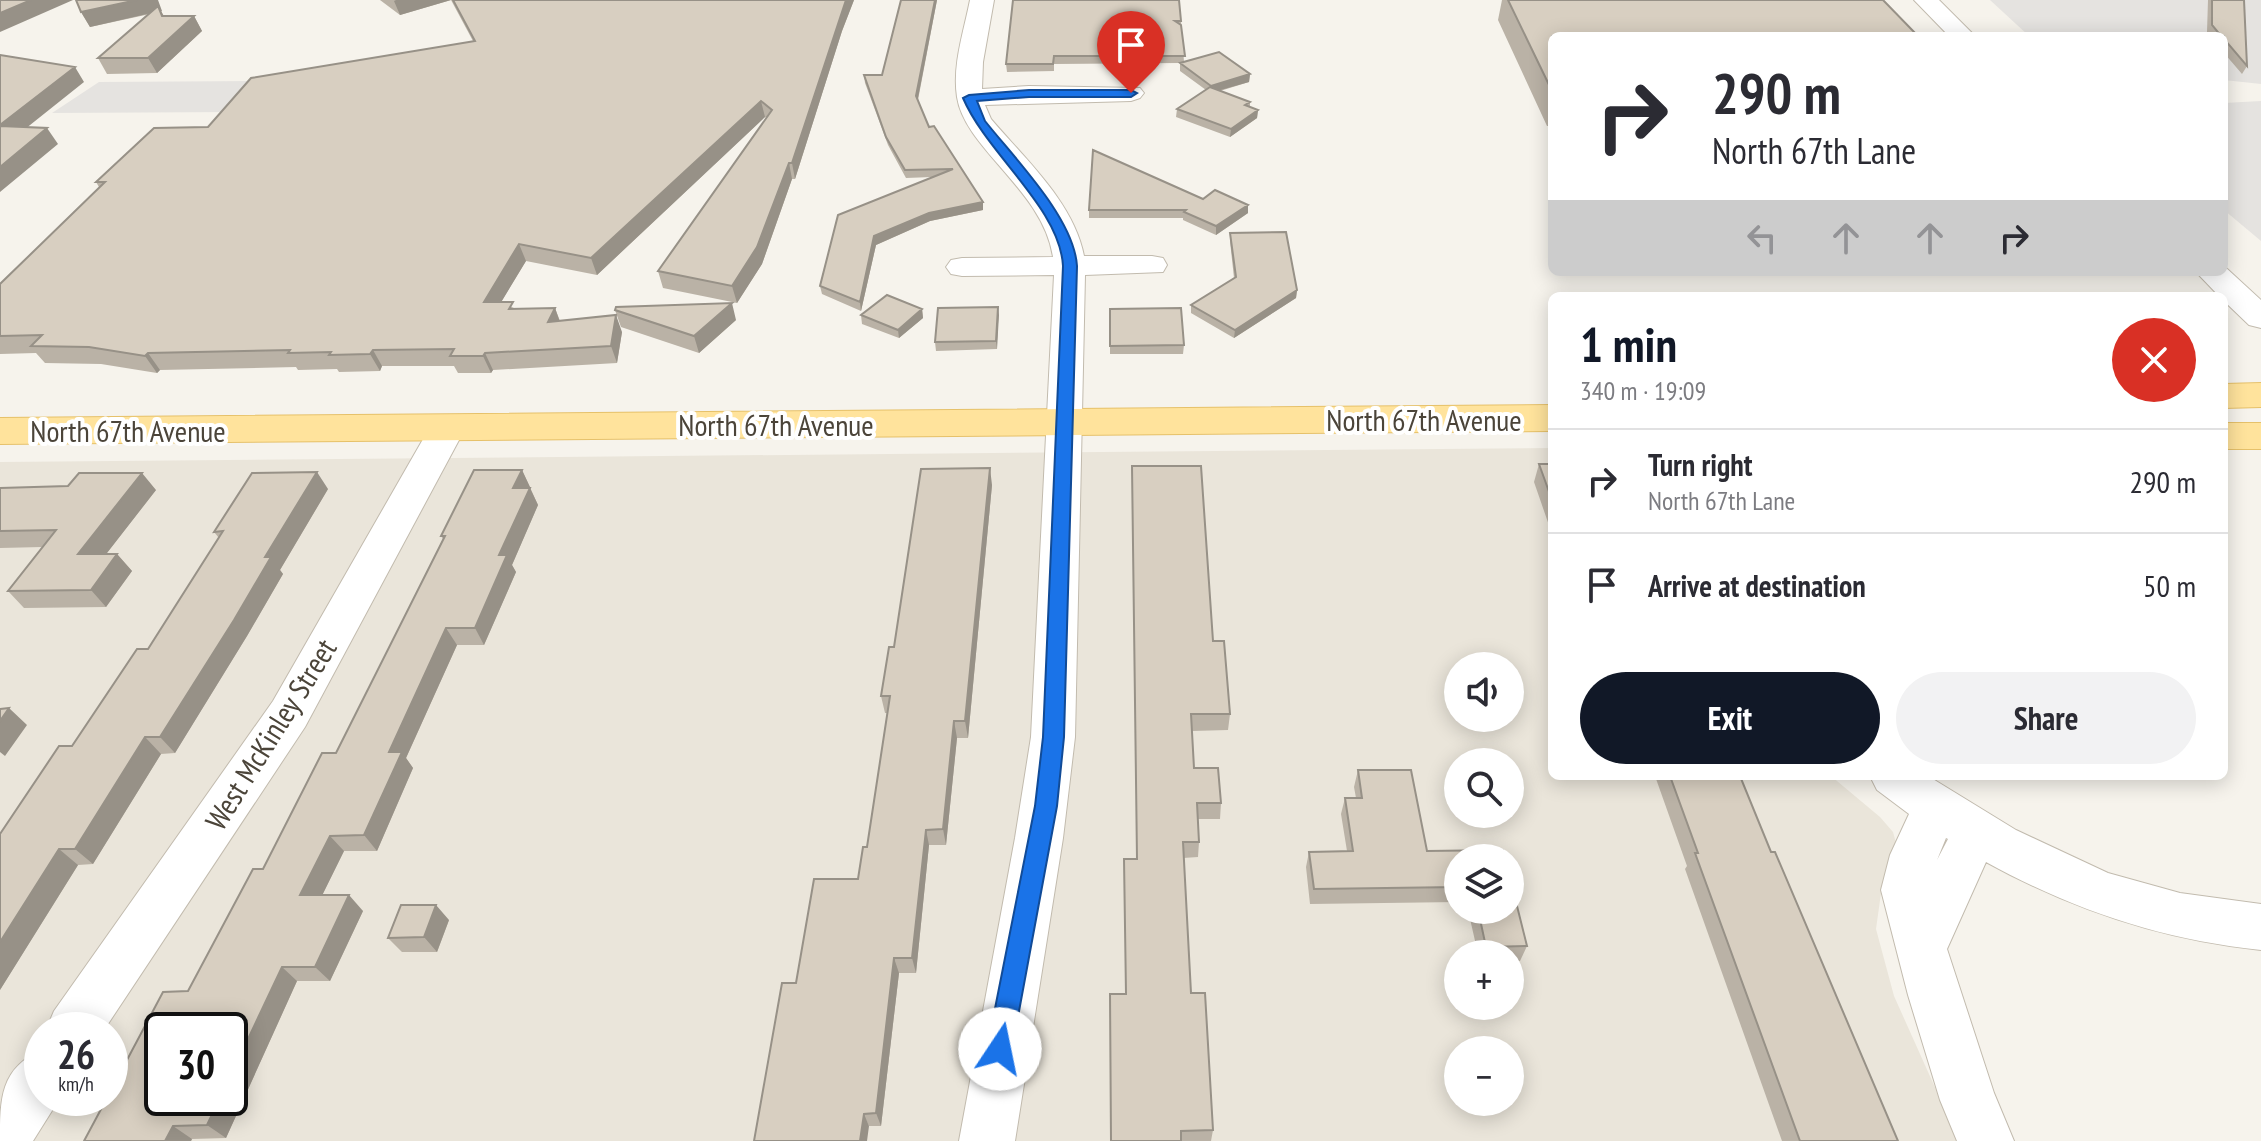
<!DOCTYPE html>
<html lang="en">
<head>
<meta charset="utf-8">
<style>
  body { margin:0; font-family:"PT Sans Narrow",sans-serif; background:#f2f2f3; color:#2b2b33; height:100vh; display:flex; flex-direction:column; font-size:30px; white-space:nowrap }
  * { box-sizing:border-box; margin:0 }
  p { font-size:26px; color:#7c7c81 }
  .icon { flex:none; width:44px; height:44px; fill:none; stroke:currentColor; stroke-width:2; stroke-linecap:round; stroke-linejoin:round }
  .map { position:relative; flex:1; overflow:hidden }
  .details { position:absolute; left:1548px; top:292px; width:680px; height:488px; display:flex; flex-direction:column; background:#fff; border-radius:12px; box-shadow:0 4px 20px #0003 }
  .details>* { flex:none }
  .banner { position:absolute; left:1548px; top:32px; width:680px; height:244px; border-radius:12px; box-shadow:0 4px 20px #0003; background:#fff; color:#2b2b33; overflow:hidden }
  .controls { position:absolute; left:1444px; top:652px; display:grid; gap:16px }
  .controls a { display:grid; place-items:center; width:80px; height:80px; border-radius:50%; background:#fff; box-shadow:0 4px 20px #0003; font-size:40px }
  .speed { position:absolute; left:24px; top:1012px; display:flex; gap:16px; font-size:40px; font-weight:700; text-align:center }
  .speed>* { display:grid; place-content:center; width:104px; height:104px; border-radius:50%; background:#fff; box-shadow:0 4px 20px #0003; line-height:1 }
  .speed small { font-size:20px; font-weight:400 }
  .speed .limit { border:4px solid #111; border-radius:12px; background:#fff; color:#111 }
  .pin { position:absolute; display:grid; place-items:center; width:68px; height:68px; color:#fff; margin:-82px -34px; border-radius:50% 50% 50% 0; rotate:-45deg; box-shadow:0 0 8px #0007 }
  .pin .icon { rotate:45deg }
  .me { position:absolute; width:88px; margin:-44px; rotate:11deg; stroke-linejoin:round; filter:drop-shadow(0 0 6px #0008) }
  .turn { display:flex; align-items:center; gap:28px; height:168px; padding:0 32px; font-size:36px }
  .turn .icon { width:104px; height:104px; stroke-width:2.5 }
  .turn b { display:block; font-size:56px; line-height:68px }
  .lanes { display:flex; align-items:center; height:76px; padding:0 32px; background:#0003; justify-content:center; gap:40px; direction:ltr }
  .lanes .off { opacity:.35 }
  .round { display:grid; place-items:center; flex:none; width:84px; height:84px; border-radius:42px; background:#f2f2f3 }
  .headline { display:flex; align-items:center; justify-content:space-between; height:136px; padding:0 32px }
  h1 { font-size:48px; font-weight:800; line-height:60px; color:#111827 }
  .action { display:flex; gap:16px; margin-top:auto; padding:16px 32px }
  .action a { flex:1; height:92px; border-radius:48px; background:#111827; color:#fff; font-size:32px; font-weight:800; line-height:92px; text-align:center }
  .action a+a { background:#f2f2f3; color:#2b2b33 }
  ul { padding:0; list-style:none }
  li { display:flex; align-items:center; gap:24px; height:104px; padding:0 32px; border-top:2px solid #e1e1e2 }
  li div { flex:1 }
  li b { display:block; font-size:30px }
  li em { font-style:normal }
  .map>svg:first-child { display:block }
  .residential { fill:#eae5da; fill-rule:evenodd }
  .parking { fill:#e5e3e0 }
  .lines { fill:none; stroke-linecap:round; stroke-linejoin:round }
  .minor-casing { stroke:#c2bbae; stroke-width:2 }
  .major-casing { stroke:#e6c16a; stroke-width:2 }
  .minor { fill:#fff; fill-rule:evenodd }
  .major { fill:#ffe39c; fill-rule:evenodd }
  .wall { fill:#bab2a6 }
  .shaded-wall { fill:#979187 }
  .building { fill:#d8cfc1; stroke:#979187; stroke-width:2 }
  .route { fill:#1a73e8; stroke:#114b97; stroke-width:2 }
  .labels { text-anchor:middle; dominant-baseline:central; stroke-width:8; stroke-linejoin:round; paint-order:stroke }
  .street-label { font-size:30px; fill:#4b4439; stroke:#fff }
</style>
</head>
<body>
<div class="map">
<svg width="2261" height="1141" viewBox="0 0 2261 1141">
  <rect width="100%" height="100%" fill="#f6f3ec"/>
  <path class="residential" d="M1552,448v328h279l49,41 13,15 5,18 -15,29 -7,50 18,67 65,145h-1959v-679zM1458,666h52v52h-52zM1458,762h52v52h-52zM1458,858h52v52h-52zM1458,954h52v52h-52zM42,1030h68v68h-68zM162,1030h68v68h-68zM1458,1050h52v52h-52z"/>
  <path class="parking" d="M1990,0h271v84l-37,-4v-44h-195z
    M256,81l-21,31 -183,1 47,-31z
    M2261,101v140l-37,-31v-107z"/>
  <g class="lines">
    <defs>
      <path id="minor" d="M970,0h24l-11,62 -1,27 47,-3 111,2 4,5 -4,5 -9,3 -146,4 6,14c34,40 83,84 93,137h68l11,2 4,7 -4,7 -78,3 -10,462 -12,101 -48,303h-56l56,-303 16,-101 23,-462 -92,1 -11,-2 -5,-7 5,-7 11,-2 91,-1c-10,-67 -88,-108 -96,-160 -5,-32 7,-66 13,-97z
        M1914,0h25l36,36h-26z
        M2224,266l37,34v28l-12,-3 -25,-24v-5h-5l-23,-24h28z
        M448,415l13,4 5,8 -161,300 -201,303h-58l8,-19 219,-310 157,-274 5,-8z
        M1870,776h58l88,54 92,43 72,20 81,11v46c-99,-10 -188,-40 -275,-88l-39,87 47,144 20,48h-57l-17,-41 -32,-105 -27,-105 9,-35 19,-41 -32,-24zM1946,838l2,1 -11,21z
        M42,1050v48h18l-27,43h-33c0,-42 0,-73 42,-91z"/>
      <path id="major" d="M2261,383v24l-37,1v-24z
        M1552,405v26l-1552,13v-26z
        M2224,423h37v26h-37z"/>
    </defs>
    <use href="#minor" class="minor-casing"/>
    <use href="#major" class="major-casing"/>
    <use href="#minor" class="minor"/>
    <use href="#major" class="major"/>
  </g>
  <path class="wall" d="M380,0h71l-51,15z
    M451,0h403l-12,31 -47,148h-3l-30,85 -25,39 -74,-15 -5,-17 109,-153 -2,-1 -168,158 -71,-14 -25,41 15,7 39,-1 5,13 62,11 -5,31 -124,7 -2,3h-33l-4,-7h-72l-2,5 -41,1 -2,-3 -39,1 -2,-3 -136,3 -3,3 -56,-9 -56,-1 -9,-10 -36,1v-70l99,-97 -3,-5 112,-55 265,-86z
    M901,0h36l-19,100 11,27 54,83 -53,11 -54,24 -15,66 -39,-17 -2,-8 112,-109 -26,1 -18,-33 -23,-62 -1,-8h18z
    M1013,0l168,21 3,41 66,12 -1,8 -29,9 30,11v5l8,3 -1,8 -27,19 -54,-20 1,-8 29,-19 -26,-19v-8l-126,1v7l-47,1 -1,-8z
    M1502,0h381l-331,36v90h-5l-49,-106z
    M2208,0h36l3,66 -5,8 -18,-21v-17h-14l-3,-4z
    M161,11l3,5h30l8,15 -45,42 -50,1 -9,-16 52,-44 -60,13 -9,-15 81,-1z
    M1203,199l45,14 -32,22 -33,-15v-2h-94v-8z
    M1230,233l67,57 -1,8 -62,40 -43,-25v-8l43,-27 -4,-37z
    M998,307l-1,42 -61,2 -1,-9z
    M922,309l1,9 -24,20 -37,-14 -1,-9z
    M1110,309l74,36 -1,9h-73z
    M615,310l121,10 -37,33 -78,-26z
    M1539,464h13v70l-18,-52z
    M522,470l16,35 -26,60 4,7 -32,73h-27l-51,113 7,10 -36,83h-33l-22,44 41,16 -33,70h-33l-71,157 -34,1 -1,2h-107l104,-150 148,-238 107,-214 -2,-3z
    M992,485l-24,253h-11l-11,107h-17l-13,128h-17l-18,153h-12l-73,-143 62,-104 9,-32 20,-134h-2l-4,-17 13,-49z
    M0,488l156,2 -50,64h11l15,17 -26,36 -82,1 -16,-17 34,-44 -42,1z
    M328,489l-48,81 3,4 -36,62 -72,117 -14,1 -68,110 -15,1 -78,125 72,-244 76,-97 71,-111 -5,-6z
    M1213,641l17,73 -2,16 -36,1 2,37 27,35 -1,16h-22l1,23 -1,15 -15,1 8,135 22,137 -2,11h-100l15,-147 10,-135z
    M1358,770l69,81 31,7v44l-148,2 -4,-37 3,-15 38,-1 -6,-37 4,-16h11l-2,-11z
    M1655,776h85l31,76 127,289h-116l-97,-272 2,-3z
    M1468,910h42l17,36 -7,15h-10v-7h-32z
    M449,920l-12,32h-35l-14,-14z"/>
  <path class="shaded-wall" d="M31,0h42l-73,32v-19z
    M137,0h21l4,11h-1l5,10 -4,-5 -2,-5 -70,16 -9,-15z
    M396,0h55l-51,15 -6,-14z
    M846,0h8l-12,31 -47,148 -3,-16z
    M935,0h2l-20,103 -1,-7z
    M194,16l8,15 -45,42 -9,-15z
    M75,67l9,15 -74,59 -10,-16z
    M1250,74l-1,8 -39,11 1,-7z
    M761,101l4,16 -168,158 -6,-17z
    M1258,110l-1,8 -27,19 1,-8z
    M47,128l11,16 -58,48v-25z
    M789,163l3,16 -30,85 -25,39 -5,-17z
    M983,202v8l-53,11 -54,24 -15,66 -1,-9 14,-66 55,-23z
    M1248,205v8l-32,22v-9z
    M519,244l7,17 -35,58 -7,-17z
    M1297,290l-1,8 -62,40 1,-8z
    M732,303l4,17 -37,33 -5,-17z
    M998,307l1,8 -2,34 -1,-8z
    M555,308l6,17 -13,-3z
    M922,309l1,9 -24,20 -1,-8z
    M616,315l6,17 -5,31 -6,-17z
    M373,350l9,16 -2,5 -10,-17z
    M148,353l12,17 -3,3 -12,-17z
    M485,353l8,17 -2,3 -8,-17z
    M990,468l2,17 -24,253 -3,-17z
    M522,470l8,17 -8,18 -9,-17z
    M317,472l11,17 -48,81 3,4 -36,62 -72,117 -15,-16 105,-180z
    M142,473l14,17 -63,81 -15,-17z
    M530,488l8,17 -26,60 4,7 -32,73 -9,-17 24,-73z
    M117,554l15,17 -26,36 -15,-17z
    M446,628l11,17 -51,113 7,10 -36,83 -13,-16 25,-83z
    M9,708l18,17 -22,31 -5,-4v-31z
    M954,721l3,17 -11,107 -3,-16z
    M145,737l16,17 -68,110 -18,-15z
    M926,830l3,15 -13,128 -4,-15z
    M330,836l14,15 -29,59 -15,-15z
    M59,849l19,16 -78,125v-48z
    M349,895l14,16 -33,70 -15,-14z
    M436,905l13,15 -12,32 -13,-15z
    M894,958l5,15 -18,153 -5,-13z
    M282,967l15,14 -71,157 -19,-13 13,-27h10v-21z
    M864,1114l5,12 -2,15h-7z
    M173,1126l19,13 -1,2h-26z"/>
  <path class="building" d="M0,0h31l-31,13z
    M76,0h61l-56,12z
    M453,0h393l-54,163h-3l-32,84 -25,39 -74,-15 114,-161 -11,-9 -170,157 -72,-14 -35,58h29l-4,7 46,-1 -7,14 68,-7 -5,31 -126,7 -2,3h-33l4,-7 -81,1 -3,4 -41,1 2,-3 -43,1 2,-3 -142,3 -3,3 -56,-9 -58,-1 11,-11 -42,1v-52l105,-102h-9l58,-54 54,-1 43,-49 224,-37z
    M901,0h34l-19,96 13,31 5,-1 49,76 -54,11 -55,23 -14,66 -40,-16 18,-71 115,-46 -48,1 -19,-33 -22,-62h18z
    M1013,0h166l2,21h-6l6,4 4,31h-131l-1,8h-47z
    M1508,0h375l35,36h-366v55z
    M2212,0h32l3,66 -23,-27v-3h-3l-9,-11z
    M158,6l4,10h32l-46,42h-50z
    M1219,52l31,22 -39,12 -31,-23z
    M0,55l75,12 -75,58z
    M1210,87l40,15 -5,3 13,5 -27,19 -54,-20z
    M0,126l47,2 -47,39z
    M1093,150l110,49 12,-9 33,15 -32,21 -32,-14 2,-2h-97z
    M1286,232l11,58 -62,40 -44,-25 45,-28 -6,-44z
    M887,295l35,14 -24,21 -37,-15z
    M732,303l-38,33 -79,-26 1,-3z
    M998,307l-2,34 -61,1 3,-34z
    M1181,308l3,37 -74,1v-37z
    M1539,464h13v36z
    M1132,466h69l12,175h11l6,73h-39l3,54h24l3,35h-24l2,39h-16l8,151h14l8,137 -32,1v10h-70l-1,-147h16l-2,-135h13z
    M990,468l-25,253h-11l-11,108 -17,1 -14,128h-18l-18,155 -12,1 -4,27h-106l28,-158h14l18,-104h44l5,-32h4l23,-151h-9l8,-49h5l27,-178z
    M474,470h48l-9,18h17l-31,67h8l-32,73h-29l-57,124h13l-38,83 -34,1 -30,59h49l-34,72h-33l-52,110v-47h-68v68h58l-13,27 -34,1 -8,15h-81l23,-43h3v-6l53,-100 25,-1 65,-122h10l59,-116h14l109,-217h-4z
    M317,472l-52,85h6l-37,63 -74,117h-15l-70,112h-16l-59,93v-108l59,-88h13l65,-97h11l75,-118 -9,1 38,-59z
    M79,473h63l-64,81h39l-26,36 -83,1 48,-61 -56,1v-43l68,-2z
    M9,708l-9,13v-12z
    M1358,770h53l16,81 76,-1 2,8h-47v29l-144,2 -5,-37 44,-1 -8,-53h17z
    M1670,776h70l31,76h4l123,289h-98l-105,-288h3z
    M1510,878l17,68 -41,1 -8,-37h32z
    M401,905h35l-12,32 -36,1z"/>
  <path class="route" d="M1029,90h102l6,3 -6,4h-102l-52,4 8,20c30,38 89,97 92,145l-13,471 -7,69 -45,243 -3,8 -9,4 -9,-4 -4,-8 48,-243 8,-69 20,-471c-3,-58 -76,-112 -100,-168l6,-3z"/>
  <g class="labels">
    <g class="street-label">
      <text x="1424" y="419">North 67th Avenue</text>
      <text x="776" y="424">North 67th Avenue</text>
      <text x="128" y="430">North 67th Avenue</text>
      <text transform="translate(270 734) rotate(-58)">West McKinley Street</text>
    </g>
  </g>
</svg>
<div class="controls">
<a><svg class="icon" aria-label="sound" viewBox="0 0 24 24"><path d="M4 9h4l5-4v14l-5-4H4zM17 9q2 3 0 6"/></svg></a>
<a><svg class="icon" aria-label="search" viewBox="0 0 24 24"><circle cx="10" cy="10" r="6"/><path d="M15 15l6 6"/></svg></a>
<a><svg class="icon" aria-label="layers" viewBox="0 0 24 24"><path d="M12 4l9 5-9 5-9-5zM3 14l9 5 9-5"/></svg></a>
<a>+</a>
<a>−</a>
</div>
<div class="speed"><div>26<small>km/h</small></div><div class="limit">30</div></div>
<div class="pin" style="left:1131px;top:93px;background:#d93025"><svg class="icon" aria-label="arrive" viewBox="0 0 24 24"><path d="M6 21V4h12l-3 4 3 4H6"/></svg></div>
<svg class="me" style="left:1000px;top:1049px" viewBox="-20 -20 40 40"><circle r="19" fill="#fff"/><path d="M0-13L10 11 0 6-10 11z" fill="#1a73e8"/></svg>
<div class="banner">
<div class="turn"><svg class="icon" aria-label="right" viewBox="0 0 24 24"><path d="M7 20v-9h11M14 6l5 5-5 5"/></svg><div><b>290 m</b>North 67th Lane</div></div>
<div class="lanes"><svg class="icon off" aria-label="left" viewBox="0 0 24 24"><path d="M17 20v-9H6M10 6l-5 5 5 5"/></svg><svg class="icon off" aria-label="ahead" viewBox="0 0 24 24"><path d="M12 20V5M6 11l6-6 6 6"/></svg><svg class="icon off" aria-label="ahead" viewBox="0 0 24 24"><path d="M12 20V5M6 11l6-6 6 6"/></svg><svg class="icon" aria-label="right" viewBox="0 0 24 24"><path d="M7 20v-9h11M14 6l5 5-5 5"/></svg></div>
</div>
<section class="details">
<div class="headline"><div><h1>1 min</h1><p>340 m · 19:09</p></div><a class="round" style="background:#d93025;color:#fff"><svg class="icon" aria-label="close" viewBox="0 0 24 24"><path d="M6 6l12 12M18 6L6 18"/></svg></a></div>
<ul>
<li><svg class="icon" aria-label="right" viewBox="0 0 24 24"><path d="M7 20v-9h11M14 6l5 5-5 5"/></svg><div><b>Turn right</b><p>North 67th Lane</p></div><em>290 m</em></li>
<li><svg class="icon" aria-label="arrive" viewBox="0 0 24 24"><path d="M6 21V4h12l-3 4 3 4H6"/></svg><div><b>Arrive at destination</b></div><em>50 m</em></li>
</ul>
<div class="action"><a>Exit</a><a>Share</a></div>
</section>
</div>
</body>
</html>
